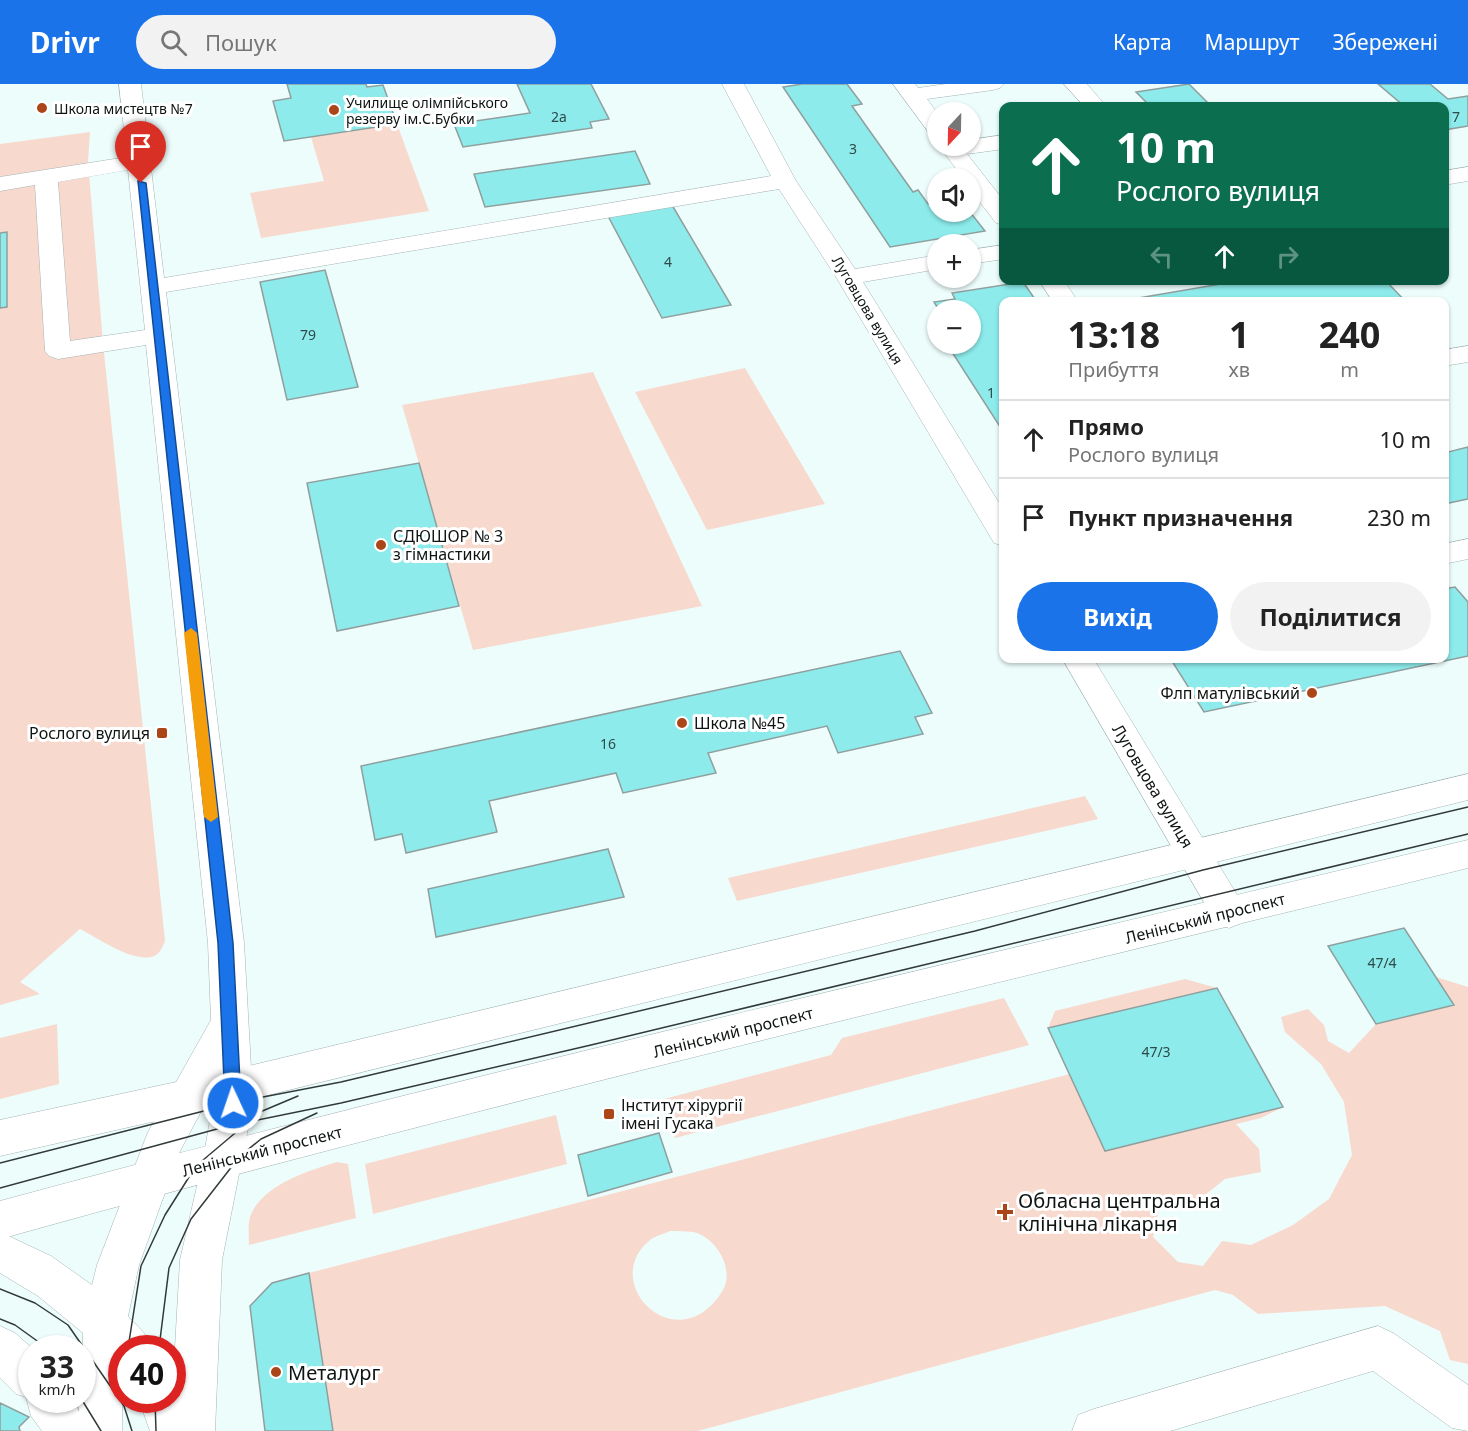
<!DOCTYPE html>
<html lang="uk">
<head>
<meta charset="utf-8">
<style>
  body { margin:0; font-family:"Noto Sans",sans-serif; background:#f2f2f2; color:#222; height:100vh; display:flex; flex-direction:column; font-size:22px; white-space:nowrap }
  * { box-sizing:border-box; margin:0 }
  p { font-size:20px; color:#767676 }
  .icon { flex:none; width:33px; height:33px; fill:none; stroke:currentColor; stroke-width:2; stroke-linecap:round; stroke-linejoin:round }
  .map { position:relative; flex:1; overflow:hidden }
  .panel { position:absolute; left:999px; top:213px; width:450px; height:366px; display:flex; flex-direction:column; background:#fff; border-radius:12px; box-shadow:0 2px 4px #0004 }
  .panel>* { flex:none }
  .banner { position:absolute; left:999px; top:18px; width:450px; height:183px; border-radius:12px; box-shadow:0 2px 4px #0004; background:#0b6e4f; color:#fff; overflow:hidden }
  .needle { width:39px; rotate:202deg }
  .tools { position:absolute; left:927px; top:18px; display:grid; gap:12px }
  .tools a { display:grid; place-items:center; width:54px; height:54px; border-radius:50%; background:#fff; box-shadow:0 2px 4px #0004; font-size:30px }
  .speed { position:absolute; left:18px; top:1251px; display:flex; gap:12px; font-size:30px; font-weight:700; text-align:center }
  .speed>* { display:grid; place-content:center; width:78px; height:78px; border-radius:50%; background:#fff; box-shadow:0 2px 4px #0004; line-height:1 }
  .speed small { font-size:15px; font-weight:400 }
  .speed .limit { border:9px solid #d22; background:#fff; color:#111 }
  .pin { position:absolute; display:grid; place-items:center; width:51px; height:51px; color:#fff; margin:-62px -26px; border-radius:50% 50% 50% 0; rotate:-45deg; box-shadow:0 0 6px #0007 }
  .pin .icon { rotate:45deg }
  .me { position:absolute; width:66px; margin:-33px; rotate:357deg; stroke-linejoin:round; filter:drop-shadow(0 0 4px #0008) }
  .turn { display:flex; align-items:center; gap:21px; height:126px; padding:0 18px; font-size:27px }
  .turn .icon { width:78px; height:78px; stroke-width:2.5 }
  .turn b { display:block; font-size:42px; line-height:51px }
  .lanes { display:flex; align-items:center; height:57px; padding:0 18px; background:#0003; justify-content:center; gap:30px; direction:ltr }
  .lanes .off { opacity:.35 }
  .eta { display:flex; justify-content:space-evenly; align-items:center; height:102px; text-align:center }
  .eta b { font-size:36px; font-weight:700; line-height:42px }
  .cta { display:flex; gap:12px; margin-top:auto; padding:12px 18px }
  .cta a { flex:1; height:69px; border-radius:36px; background:#1a73e8; color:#fff; font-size:24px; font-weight:700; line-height:69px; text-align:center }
  .cta a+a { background:#f2f2f2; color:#222 }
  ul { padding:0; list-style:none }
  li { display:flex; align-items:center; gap:18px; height:78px; padding:0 18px; border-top:2px solid #e0e0e0 }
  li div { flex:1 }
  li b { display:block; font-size:22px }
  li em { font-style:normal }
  header { display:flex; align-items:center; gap:36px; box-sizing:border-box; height:84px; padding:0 30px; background:#1a73e8; color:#fff }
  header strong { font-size:28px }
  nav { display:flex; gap:33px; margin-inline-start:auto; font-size:21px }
  .search { width:420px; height:54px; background:#f2f2f2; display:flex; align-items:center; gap:15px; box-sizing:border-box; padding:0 21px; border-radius:33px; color:#767676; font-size:22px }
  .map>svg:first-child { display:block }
  .green { fill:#f8d9ce; fill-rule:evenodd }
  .building { fill:#8debeb; stroke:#909f9e; stroke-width:1.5 }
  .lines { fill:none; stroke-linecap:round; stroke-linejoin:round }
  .minor-casing { stroke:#a4b4b3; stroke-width:1 }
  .major-casing { stroke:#a4b4b3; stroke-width:1 }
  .minor { fill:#fff; fill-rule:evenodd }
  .major { fill:#fff; fill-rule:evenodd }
  .tram { stroke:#323a39; stroke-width:1.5 }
  .route { fill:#1a73e8; stroke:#114b97; stroke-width:1.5 }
  .slow { fill:#f59e0b }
  .poi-dot { fill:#ab4619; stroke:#fff; stroke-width:2 }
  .labels { text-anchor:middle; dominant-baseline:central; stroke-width:6; stroke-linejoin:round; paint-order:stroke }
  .far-poi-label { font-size:14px; fill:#0e1413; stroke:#fff; text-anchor:start }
  .number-label { font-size:14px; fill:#2e4a49 }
  .far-street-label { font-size:14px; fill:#0e1413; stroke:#fff }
  .poi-label { font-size:16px; fill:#0e1413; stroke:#fff; text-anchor:start }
  .street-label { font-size:16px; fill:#0e1413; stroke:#fff }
  .near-poi-label { font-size:20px; fill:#0e1413; stroke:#fff; text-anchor:start }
</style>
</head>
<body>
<header>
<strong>Drivr</strong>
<div class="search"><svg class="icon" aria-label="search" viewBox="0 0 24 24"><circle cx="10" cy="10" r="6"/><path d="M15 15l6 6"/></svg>Пошук</div>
<nav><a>Карта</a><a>Маршрут</a><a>Збережені</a></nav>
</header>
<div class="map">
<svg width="1468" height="1347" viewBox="0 0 1468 1347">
  <rect width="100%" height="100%" fill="#edfdfc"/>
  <path class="green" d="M397,40l32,87 -168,27 -11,-45 74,-12 -13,-44z
    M90,48l-2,29 15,182 62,598c-2,5 -5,13 -11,15 -20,8 -56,-18 -74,-27l-60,53 20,12 -40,11v-861z
    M745,284l80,136 -118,26 -72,-138z
    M593,288l109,234 -229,44 -71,-245z
    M1085,712l13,23 -361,82 -9,-23z
    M1436,893l32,10v377l-18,-4 -10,-29 -55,-25 -127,8 -25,-19 -18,-5 -517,141h-365l-24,-158 761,-199 213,33 -22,11 -25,6 23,25 2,23 -36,7 -29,23 -36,2 -7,33 25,25 25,4 19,-25 29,4 42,-20 36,-26 23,-44 -8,-53 -23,-38 -36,-32 -4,-15 27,-8 16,16 4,16 21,12 27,-29 78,-19zM670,1147c8,0 16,0 23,1 23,5 42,37 30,58 -44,73 -125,-6 -74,-49 5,-5 15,-7 21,-10z
    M1185,895l32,9 -169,40 7,-17z
    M1004,914l25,47 -354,93 -11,-39 167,-44 11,-17z
    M57,940l2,60 -59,15v-61z
    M556,1031l11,49 -194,50 -8,-50z
    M337,1078l11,2 8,54 -107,27c0,-11 -2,-23 3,-33 14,-28 58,-42 85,-50z"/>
  <path class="building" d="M287,0h79l1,3 16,-2 14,39 -113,17 -11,-40 18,-3z
    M517,0h74l18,35 -19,3 2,6 -129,19 -9,-23 76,-11z
    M802,0h45l15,20 -10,2 61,86 5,-2 10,14 10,-2v10h32l15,19 -95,16 -107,-160z
    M1189,0l22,22h-61l-14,-14z
    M1378,0h52l18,15 20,-3v30l-24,4v-24h-40z
    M635,67l15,33 -165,23 -11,-33z
    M672,121l59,100 -69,13 -54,-102z
    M7,148v75l-7,1v-75z
    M325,186l33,117 -71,13 -27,-118z
    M1244,196h141l21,22 -285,-1z
    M1023,198l14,20h-33v131l-52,-81 12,-2 -4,-6h10v-34h-31l-5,-8 21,-3 -3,-6z
    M1468,363v52l-24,5v-51z
    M419,379l40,143 -122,25 -30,-148z
    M1455,503l13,15v54l-264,56 -34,-54h274v-69z
    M900,567l32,62 -17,4 8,17 -85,19 -11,-27 -119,27 8,20 -93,20 -7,-20 -127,28 8,31 -91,21 -4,-19 -27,6 -14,-74z
    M608,765l16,48 -188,40 -8,-48z
    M1404,844l50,77 -78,19 -48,-78z
    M1217,904l66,119 -178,44 -57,-123z
    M659,1049l13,39 -84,24 -10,-41z
    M309,1189l24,158h-68l-15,-125 22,-23z
    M0,1319l29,14 -10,10 1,4h-20z"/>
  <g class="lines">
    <defs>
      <path id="minor" d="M119,0h22l23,194 607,-102 -49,-92h22l52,97 59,88 83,-14v14l-75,13 141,229v35l-10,-3 -158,-266 -57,-88 -613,103 78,651 9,160 -31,157 -7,171h-65l-11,-31h33l8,-140 23,-100 10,-57v-14l-33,62 -41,114 -11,51 16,17 7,15h-29v83h-80l-11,-15 -5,-19 -10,-3 -16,-16v-52l15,7 17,15v52h42l5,12v-12h3l1,-67 -45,-37 -38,-23v-41l51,24 41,29 5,-20 51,-133 63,-112 -3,-77 -62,-598 -88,14 -9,-3 -4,-5 -10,-166 -35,6v-14l127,-20zM128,86l17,160 -75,11 -12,-159z
        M893,0h22l3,4 28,-4h58l-4,4 -7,2 -66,9 11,15v21l-8,-1z
        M1064,0h23l19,22h-22z
        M1004,51v14l-37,5 37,47v24l-8,-2 -26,-34v-11h-7l-24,-32h31v-6z
        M1468,83v14l-24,4v-14z
        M1004,161v14l-34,5v-14z
        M1039,196h25l14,22h-25z
        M1468,262v16l-24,4v-16z
        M1468,455v20l-24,5v-20z
        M1062,574h31l149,245 5,10 -5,10 -13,5 -13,-5z
        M1378,1242l15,7 75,52v46l-16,-3 -79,-57 -203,60h-98l6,-16 16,-6z"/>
      <path id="major" d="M1468,690v26l-1236,304 -232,52v-36l232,-50z
        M1468,756v28c-490,120 -982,235 -1468,371v-38c486,-132 978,-244 1468,-361z"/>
    </defs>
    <use href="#minor" class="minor-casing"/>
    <use href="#major" class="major-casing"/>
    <use href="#minor" class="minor"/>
    <use href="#major" class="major"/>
    <path class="tram" d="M0,1079l247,-63 94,-18 634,-151 228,-61 265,-63
      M0,1104l228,-62 113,-23 250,-58 877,-211
      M0,1205l35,14 33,22 56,81 8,25
      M0,1235l15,6 32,23
      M128,1264l13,-82 24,-51 31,-49 64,-54 38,-16
      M159,1264l10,-80 22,-49 49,-63 21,-17 56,-26
      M82,1316l19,31
      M155,1316l1,31"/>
  </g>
  <path class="route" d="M138,97l8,2 87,760 8,160 -3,5 -5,2 -6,-2 -2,-5 -7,-160z"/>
  <path class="slow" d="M191,544l6,5 21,184 -7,5 -7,-5 -20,-184z"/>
  <g class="poi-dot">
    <circle cx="42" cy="24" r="6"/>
    <circle cx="334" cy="26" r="6"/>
    <circle cx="381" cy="461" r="6"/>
    <circle cx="1312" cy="609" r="6"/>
    <circle cx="682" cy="639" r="6"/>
    <rect x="156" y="643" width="12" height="12" rx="3"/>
    <rect x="603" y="1024" width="12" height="12" rx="3"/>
    <path d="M1002 1119h6v6h6v6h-6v6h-6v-6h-6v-6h6z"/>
    <circle cx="276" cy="1288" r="6"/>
  </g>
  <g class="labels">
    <g class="far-poi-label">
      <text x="346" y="18">Училище олімпійського<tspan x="346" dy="16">резерву ім.С.Бубки</tspan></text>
      <text x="54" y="24">Школа мистецтв №7</text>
    </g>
    <g class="number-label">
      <text x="559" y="32">2а</text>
      <text x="1456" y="32">7</text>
      <text x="853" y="64">3</text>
      <text x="668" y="177">4</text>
      <text x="308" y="250">79</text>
      <text x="991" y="308">1</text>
      <text x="608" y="659">16</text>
      <text x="1382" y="878">47/4</text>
      <text x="1156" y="967">47/3</text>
    </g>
    <g class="far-street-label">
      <text transform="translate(868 226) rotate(59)">Луговцова вулиця</text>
    </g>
    <g class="poi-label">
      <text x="393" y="452">СДЮШОР № 3<tspan x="393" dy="18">з гімнастики</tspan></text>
      <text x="1300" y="609" text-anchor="end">Флп матулівський</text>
      <text x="694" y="639">Школа №45</text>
      <text x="150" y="649" text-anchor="end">Рослого вулиця</text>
      <text x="621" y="1021">Інститут хірургії<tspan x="621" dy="18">імені Гусака</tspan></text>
    </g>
    <g class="street-label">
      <text transform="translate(1153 702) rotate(59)">Луговцова вулиця</text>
      <text transform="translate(1205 834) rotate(-14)">Ленінський проспект</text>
      <text transform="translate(733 948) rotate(-14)">Ленінський проспект</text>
      <text transform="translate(262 1067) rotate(-14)">Ленінський проспект</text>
    </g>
    <g class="near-poi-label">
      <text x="1018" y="1116">Обласна центральна<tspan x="1018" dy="23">клінічна лікарня</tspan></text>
      <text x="288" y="1288">Металург</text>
    </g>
  </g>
</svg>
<div class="tools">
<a><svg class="needle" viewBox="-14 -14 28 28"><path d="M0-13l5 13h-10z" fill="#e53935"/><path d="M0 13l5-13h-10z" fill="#767676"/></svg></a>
<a><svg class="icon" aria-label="sound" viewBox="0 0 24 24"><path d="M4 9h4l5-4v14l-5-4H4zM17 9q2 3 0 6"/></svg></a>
<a>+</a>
<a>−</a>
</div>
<div class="speed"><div>33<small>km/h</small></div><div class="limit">40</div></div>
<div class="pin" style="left:141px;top:99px;background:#d93025"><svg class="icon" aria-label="arrive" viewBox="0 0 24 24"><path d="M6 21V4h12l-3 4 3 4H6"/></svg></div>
<svg class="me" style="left:233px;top:1019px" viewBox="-20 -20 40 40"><circle r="17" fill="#1a73e8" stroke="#fff" stroke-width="3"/><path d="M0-11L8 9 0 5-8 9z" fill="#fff"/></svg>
<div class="banner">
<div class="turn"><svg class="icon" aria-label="ahead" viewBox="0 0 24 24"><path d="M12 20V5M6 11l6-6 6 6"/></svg><div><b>10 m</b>Рослого вулиця</div></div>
<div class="lanes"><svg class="icon off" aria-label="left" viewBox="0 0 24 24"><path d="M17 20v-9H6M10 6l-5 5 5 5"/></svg><svg class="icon" aria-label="ahead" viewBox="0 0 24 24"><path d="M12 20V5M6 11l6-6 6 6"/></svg><svg class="icon off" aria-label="right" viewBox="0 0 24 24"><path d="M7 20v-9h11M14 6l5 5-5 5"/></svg></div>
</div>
<section class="panel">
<div class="eta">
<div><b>13:18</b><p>Прибуття</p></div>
<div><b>1</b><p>хв</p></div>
<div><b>240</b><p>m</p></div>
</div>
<ul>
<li><svg class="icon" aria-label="ahead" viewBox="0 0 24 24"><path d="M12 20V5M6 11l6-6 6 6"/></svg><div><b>Прямо</b><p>Рослого вулиця</p></div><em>10 m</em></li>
<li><svg class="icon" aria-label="arrive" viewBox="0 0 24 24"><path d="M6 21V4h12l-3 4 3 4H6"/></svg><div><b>Пункт призначення</b></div><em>230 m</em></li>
</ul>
<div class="cta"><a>Вихід</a><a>Поділитися</a></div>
</section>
</div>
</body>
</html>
